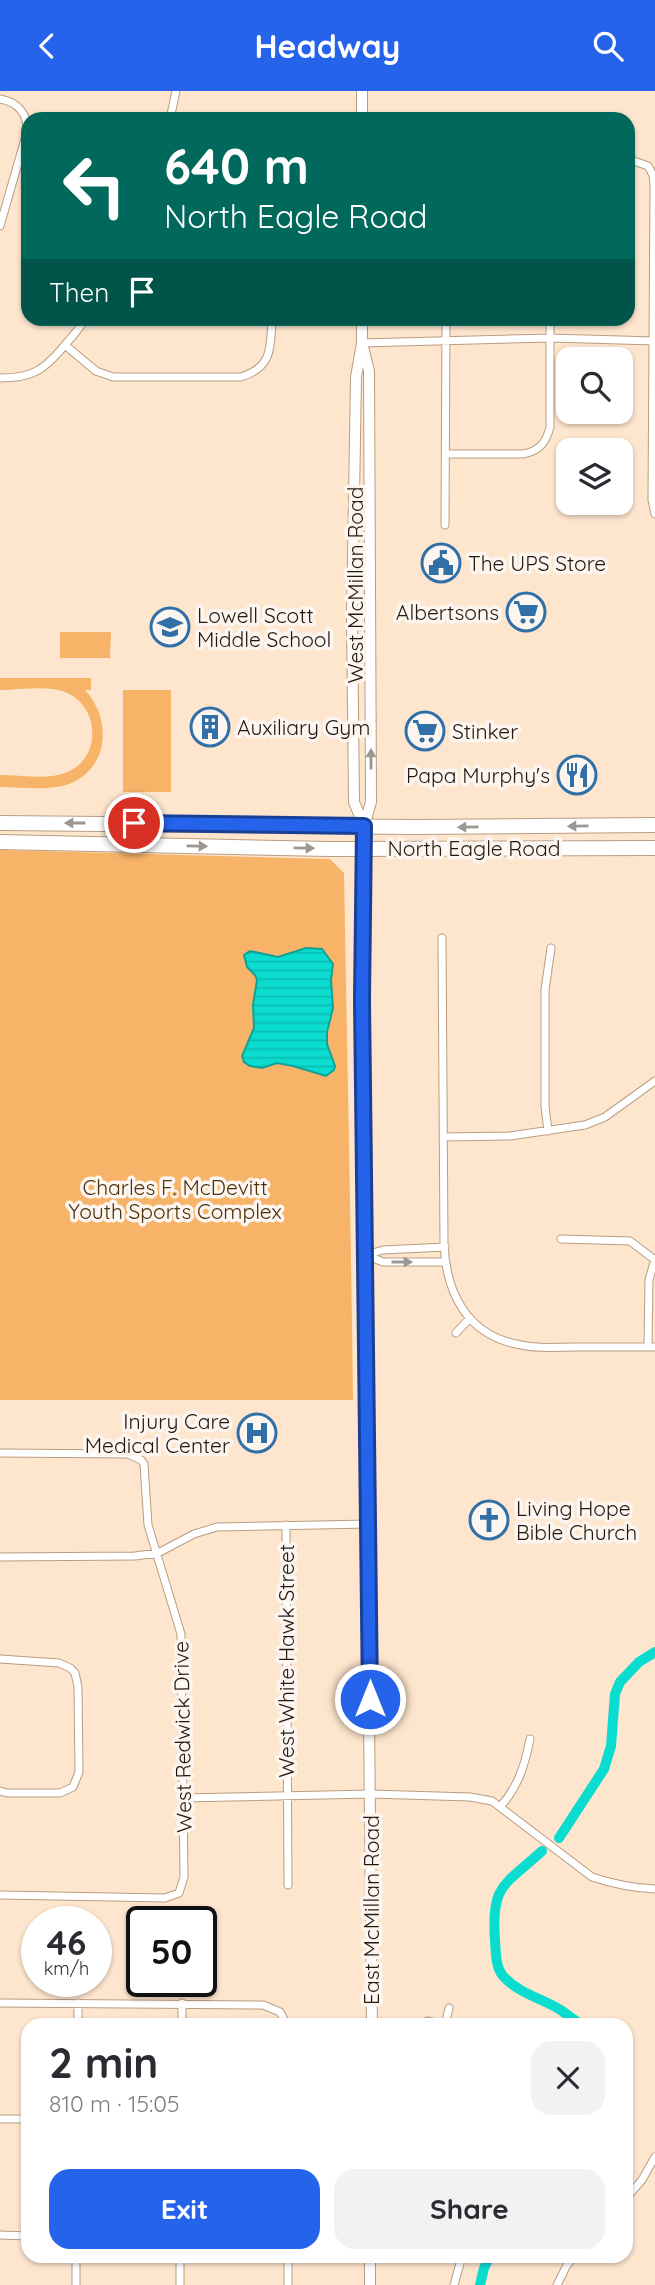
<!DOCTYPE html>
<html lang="en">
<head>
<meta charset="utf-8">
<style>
  body { margin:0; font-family:Quicksand,sans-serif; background:#f2f2f3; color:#2b2b33; height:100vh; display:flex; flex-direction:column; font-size:26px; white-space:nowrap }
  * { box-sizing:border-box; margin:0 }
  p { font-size:23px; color:#7c7c81 }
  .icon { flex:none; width:38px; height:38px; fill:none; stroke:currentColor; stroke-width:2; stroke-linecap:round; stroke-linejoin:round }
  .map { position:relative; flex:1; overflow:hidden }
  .details { position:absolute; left:21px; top:1927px; width:612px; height:245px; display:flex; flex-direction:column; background:#fff; border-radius:21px; box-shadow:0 2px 5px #0004 }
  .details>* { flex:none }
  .banner { position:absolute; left:21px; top:21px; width:614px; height:214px; border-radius:21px; box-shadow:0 2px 5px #0004; background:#00695c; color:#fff; overflow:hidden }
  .buttons { position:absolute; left:556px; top:256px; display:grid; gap:14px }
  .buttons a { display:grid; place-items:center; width:77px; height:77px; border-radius:14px; background:#fff; box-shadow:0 2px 5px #0004; font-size:35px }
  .speed { position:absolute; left:21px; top:1815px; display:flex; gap:14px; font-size:35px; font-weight:700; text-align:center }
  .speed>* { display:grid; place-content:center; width:91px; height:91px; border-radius:50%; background:#fff; box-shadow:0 2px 5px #0004; line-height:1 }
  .speed small { font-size:18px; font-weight:400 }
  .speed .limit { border:4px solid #111; border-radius:10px; background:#fff; color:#111 }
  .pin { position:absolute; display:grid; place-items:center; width:60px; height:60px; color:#fff; margin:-30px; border:4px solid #fff; border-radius:50%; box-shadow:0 2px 7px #0007 }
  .me { position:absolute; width:77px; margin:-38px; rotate:0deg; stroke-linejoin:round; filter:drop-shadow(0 0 5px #0008) }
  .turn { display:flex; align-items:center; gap:24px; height:147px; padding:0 28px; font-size:32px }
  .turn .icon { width:91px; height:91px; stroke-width:2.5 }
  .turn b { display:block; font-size:49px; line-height:60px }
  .then { display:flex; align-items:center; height:66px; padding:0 28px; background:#0003; gap:14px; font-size:26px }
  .round { display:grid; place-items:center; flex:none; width:74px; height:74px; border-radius:21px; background:#f2f2f3 }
  .head { display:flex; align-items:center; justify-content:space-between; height:119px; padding:0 28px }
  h1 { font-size:42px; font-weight:800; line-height:52px }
  .primary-button { display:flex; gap:14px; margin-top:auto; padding:14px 28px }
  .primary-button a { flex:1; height:80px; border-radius:21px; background:#2563eb; color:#fff; font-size:28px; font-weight:800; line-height:80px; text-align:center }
  .primary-button a+a { background:#f2f2f3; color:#2b2b33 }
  header { display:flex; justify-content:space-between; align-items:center; height:91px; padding:0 28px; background:#2563eb; color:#fff; font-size:32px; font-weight:800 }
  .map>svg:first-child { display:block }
  .park { fill:#f7b368 }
  .water { fill:url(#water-rules); stroke:#11a296; stroke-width:2 }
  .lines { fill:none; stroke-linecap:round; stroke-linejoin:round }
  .canal { stroke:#0addd0; stroke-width:10 }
  .street-casing { stroke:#b99d81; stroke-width:9 }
  .secondary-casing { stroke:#b99d81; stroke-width:12 }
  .highway-casing { stroke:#b99d81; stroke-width:16 }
  .street { stroke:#fff; stroke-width:7 }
  .secondary { stroke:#fff; stroke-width:10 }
  .highway { stroke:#fff; stroke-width:14 }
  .oneway { fill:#9c9792 }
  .route-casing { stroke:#184099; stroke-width:18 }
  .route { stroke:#2563eb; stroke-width:12 }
  .labels { text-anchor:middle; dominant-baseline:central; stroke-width:7; stroke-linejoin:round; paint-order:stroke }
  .poi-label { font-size:21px; fill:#22180d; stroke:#fdf6f0; text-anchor:start }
  .street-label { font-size:21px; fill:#22180d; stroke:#fdf6f0 }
  .park-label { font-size:21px; fill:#4e2f08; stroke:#fdf6f0 }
</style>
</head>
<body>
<header><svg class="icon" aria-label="back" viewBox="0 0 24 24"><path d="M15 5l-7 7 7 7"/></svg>Headway<svg class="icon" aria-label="search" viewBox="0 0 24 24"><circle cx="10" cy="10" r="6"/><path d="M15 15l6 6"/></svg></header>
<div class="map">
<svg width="655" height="2194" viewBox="0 0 655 2194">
  <defs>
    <pattern id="water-rules" width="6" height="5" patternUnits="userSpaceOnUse" patternTransform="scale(1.75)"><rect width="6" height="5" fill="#0addd0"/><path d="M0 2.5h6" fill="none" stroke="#0abdb1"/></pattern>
  </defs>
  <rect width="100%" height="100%" fill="#fee6ce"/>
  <path class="park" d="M60,541h51l-1,26h-50z
    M0,587h91v12h-6c28,30 24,81 -19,95 -20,6 -45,2 -66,2v-12c20,0 46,5 65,-2 37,-13 36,-67 0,-81 -18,-7 -45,-2 -65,-2z
    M123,599h48v102h-48z
    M0,759l330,9 14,14c3,176 7,351 9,527h-353z"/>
  <path class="water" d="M306,857l16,1 11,15 -2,16 2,28 -6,24v12l8,22 -1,4 -8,6 -33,-10 -16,-3 -15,5 -12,-2 -6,-4 -2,-6 12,-28 -1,-23 4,-25 -2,-5 -8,-8 -3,-12 6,-4 28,6z"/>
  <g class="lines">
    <path class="canal" d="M559,1747l45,-69 7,-23 4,-52 5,-12 19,-20 16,-10
      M542,1760c-38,35 -51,33 -47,89 1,12 0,26 8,36 15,17 38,22 56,33 8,5 15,11 23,16
      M480,2194l4,-17 6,-12"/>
    <defs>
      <path id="street" d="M0,8c18,3 28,15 27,33l-27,94
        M170,28l6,-28
        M628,68l20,7 5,9 1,10 -2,315 3,14
        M362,252l188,-5 105,3
        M65,254l31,26 17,6h128c32,-10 29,-29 31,-58
        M0,287c33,0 44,-8 65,-33 7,-8 15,-17 20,-26
        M446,363h77c16,-3 23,-11 27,-27v-108
        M445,434l1,-206
        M442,847l2,306c2,49 23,92 77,101 17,4 36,2 53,2 27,0 54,0 81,0
        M548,1040l-3,-25v-116l6,-42
        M443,1046l67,-1 75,-11 20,-8 50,-36
        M561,1148l69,2 25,19
        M445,1156l-62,3 -17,5 17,7h62
        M456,1242l14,-15
        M648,1256l1,-67 6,-21
        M0,1362l128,1 13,6 3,4 4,61 33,109 3,243 -5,16 -14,5 -165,-3
        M286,1434l2,360
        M0,1466l135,-1 23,-3 36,-19 23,-7 152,-3
        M0,1568l59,4 11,5 5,5 3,14 1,85 -6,15 -13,6h-53l-7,-2
        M183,1707l188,-4 99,3 22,4 100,76c21,7 41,11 63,12
        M500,1716c18,-20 25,-42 30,-68
        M0,1912l263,2 17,7 7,13
        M427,1930l17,4
        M78,1934v-22
        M182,1934v-22
        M445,1934l4,-17
        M0,2028h28
        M626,2107l16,-18 13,-23
        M0,2144l28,1
        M76,2194v-29
        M180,2194v-26
        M288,2194v-29
        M454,2194l8,-29
        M557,2194l10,-20 8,-9"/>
      <path id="secondary" d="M362,28v-28
        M362,228v24l-6,34 -4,241 2,184 10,24
        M362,252l7,28 2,431 -7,24 -2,174 10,1025
        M370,2194v-29"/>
      <path id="highway" d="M0,732l415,4 240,-2
        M0,751l329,7 326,-1"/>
    </defs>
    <use href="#street" class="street-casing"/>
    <use href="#secondary" class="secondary-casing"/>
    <use href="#highway" class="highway-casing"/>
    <use href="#street" class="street"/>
    <use href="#secondary" class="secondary"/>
    <use href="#highway" class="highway"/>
  </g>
  <defs><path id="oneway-solid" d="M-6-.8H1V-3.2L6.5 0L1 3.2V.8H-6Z" transform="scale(1.75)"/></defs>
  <g class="oneway">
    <use href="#oneway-solid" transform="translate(371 668) rotate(-90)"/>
    <use href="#oneway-solid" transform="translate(75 732) rotate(180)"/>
    <use href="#oneway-solid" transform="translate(578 735) rotate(179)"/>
    <use href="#oneway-solid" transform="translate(468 736) rotate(179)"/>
    <use href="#oneway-solid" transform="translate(197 755) rotate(1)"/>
    <use href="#oneway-solid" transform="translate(304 757) rotate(1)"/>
    <use href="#oneway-solid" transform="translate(402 1171)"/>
  </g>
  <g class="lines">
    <defs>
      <path id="route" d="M134,732l230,3 -2,174 8,699"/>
    </defs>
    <use href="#route" class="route-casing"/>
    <use href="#route" class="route"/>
  </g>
  <defs>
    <symbol id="civic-ring" viewBox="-11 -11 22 22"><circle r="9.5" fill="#fdf6f0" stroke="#3070a7" stroke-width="1.5"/><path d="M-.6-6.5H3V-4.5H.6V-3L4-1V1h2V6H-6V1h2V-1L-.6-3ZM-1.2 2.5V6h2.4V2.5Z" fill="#3070a7"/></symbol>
    <symbol id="supermarket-ring" viewBox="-11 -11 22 22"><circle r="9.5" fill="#fdf6f0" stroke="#3070a7" stroke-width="1.5"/><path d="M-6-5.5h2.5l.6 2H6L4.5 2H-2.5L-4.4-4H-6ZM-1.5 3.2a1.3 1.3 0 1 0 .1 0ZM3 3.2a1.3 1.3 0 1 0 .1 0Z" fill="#3070a7"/></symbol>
    <symbol id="school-ring" viewBox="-11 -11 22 22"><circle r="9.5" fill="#fdf6f0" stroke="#3070a7" stroke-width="1.5"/><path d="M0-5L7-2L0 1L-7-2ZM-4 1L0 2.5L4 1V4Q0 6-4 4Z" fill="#3070a7"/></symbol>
    <symbol id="building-ring" viewBox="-11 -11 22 22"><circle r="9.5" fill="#fdf6f0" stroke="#3070a7" stroke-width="1.5"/><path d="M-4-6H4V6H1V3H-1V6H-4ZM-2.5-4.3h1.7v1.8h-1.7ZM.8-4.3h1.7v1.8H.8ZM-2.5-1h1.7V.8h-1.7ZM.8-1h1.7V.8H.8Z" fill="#3070a7"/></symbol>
    <symbol id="restaurant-ring" viewBox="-11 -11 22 22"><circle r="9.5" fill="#fdf6f0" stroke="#3070a7" stroke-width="1.5"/><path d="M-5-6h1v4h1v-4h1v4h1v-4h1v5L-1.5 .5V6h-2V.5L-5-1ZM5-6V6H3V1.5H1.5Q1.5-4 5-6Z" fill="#3070a7"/></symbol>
    <symbol id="hospital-ring" viewBox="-11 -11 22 22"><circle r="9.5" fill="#fdf6f0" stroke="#3070a7" stroke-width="1.5"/><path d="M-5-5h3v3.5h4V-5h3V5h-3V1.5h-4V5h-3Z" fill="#3070a7"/></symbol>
    <symbol id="church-ring" viewBox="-11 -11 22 22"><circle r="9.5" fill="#fdf6f0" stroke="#3070a7" stroke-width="1.5"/><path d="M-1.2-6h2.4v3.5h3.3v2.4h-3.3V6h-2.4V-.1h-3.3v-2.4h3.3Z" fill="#3070a7"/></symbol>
  </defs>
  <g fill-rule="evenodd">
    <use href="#civic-ring" x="419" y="450" width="44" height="44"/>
    <use href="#supermarket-ring" x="504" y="499" width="44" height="44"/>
    <use href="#school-ring" x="148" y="514" width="44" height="44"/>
    <use href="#building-ring" x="188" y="614" width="44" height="44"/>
    <use href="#supermarket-ring" x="403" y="618" width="44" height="44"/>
    <use href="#restaurant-ring" x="555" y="662" width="44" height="44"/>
    <use href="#hospital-ring" x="235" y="1320" width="44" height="44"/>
    <use href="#church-ring" x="467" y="1407" width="44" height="44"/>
  </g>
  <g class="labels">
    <g class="poi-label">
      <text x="468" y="472">The UPS Store</text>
      <text x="499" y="521" text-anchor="end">Albertsons</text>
      <text x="197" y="524">Lowell Scott<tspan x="197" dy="24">Middle School</tspan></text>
      <text x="237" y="636">Auxiliary Gym</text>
      <text x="452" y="640">Stinker</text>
      <text x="550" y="684" text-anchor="end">Papa Murphy's</text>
      <text x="230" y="1330" text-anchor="end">Injury Care<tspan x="230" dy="24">Medical Center</tspan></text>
      <text x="516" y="1417">Living Hope<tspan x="516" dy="24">Bible Church</tspan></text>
    </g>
    <g class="street-label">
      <text transform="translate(355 494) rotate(-90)">West McMillan Road</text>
      <text x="474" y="757">North Eagle Road</text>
      <text transform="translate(286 1570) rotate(-90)">West White Hawk Street</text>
      <text transform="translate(182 1646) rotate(-91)">West Redwick Drive</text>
      <text transform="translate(371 1819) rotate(-90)">East McMillan Road</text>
    </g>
    <g class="park-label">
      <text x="175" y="1096">Charles F. McDevitt<tspan x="175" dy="24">Youth Sports Complex</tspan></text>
    </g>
  </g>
</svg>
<div class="buttons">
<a><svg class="icon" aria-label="search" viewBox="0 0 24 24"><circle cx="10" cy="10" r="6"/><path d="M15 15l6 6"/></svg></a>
<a><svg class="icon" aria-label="layers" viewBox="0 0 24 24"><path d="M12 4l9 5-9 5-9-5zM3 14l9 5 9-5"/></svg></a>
</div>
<div class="speed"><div>46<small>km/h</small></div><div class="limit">50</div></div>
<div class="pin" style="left:134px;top:732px;background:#d93025"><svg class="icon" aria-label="arrive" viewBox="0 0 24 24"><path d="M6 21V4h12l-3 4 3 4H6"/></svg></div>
<svg class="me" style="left:370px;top:1608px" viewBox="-20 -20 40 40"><circle r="17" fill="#2563eb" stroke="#fff" stroke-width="3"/><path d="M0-11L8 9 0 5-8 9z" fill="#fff"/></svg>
<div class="banner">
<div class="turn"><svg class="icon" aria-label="left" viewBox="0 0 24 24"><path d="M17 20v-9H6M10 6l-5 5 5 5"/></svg><div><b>640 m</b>North Eagle Road</div></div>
<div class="then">Then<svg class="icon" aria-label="arrive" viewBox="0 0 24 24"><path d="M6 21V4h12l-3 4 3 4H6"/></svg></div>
</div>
<section class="details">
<div class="head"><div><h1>2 min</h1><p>810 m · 15:05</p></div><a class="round"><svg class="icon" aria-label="close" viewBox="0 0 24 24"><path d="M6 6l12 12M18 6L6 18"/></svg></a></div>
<div class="primary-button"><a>Exit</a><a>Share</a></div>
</section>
</div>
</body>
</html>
